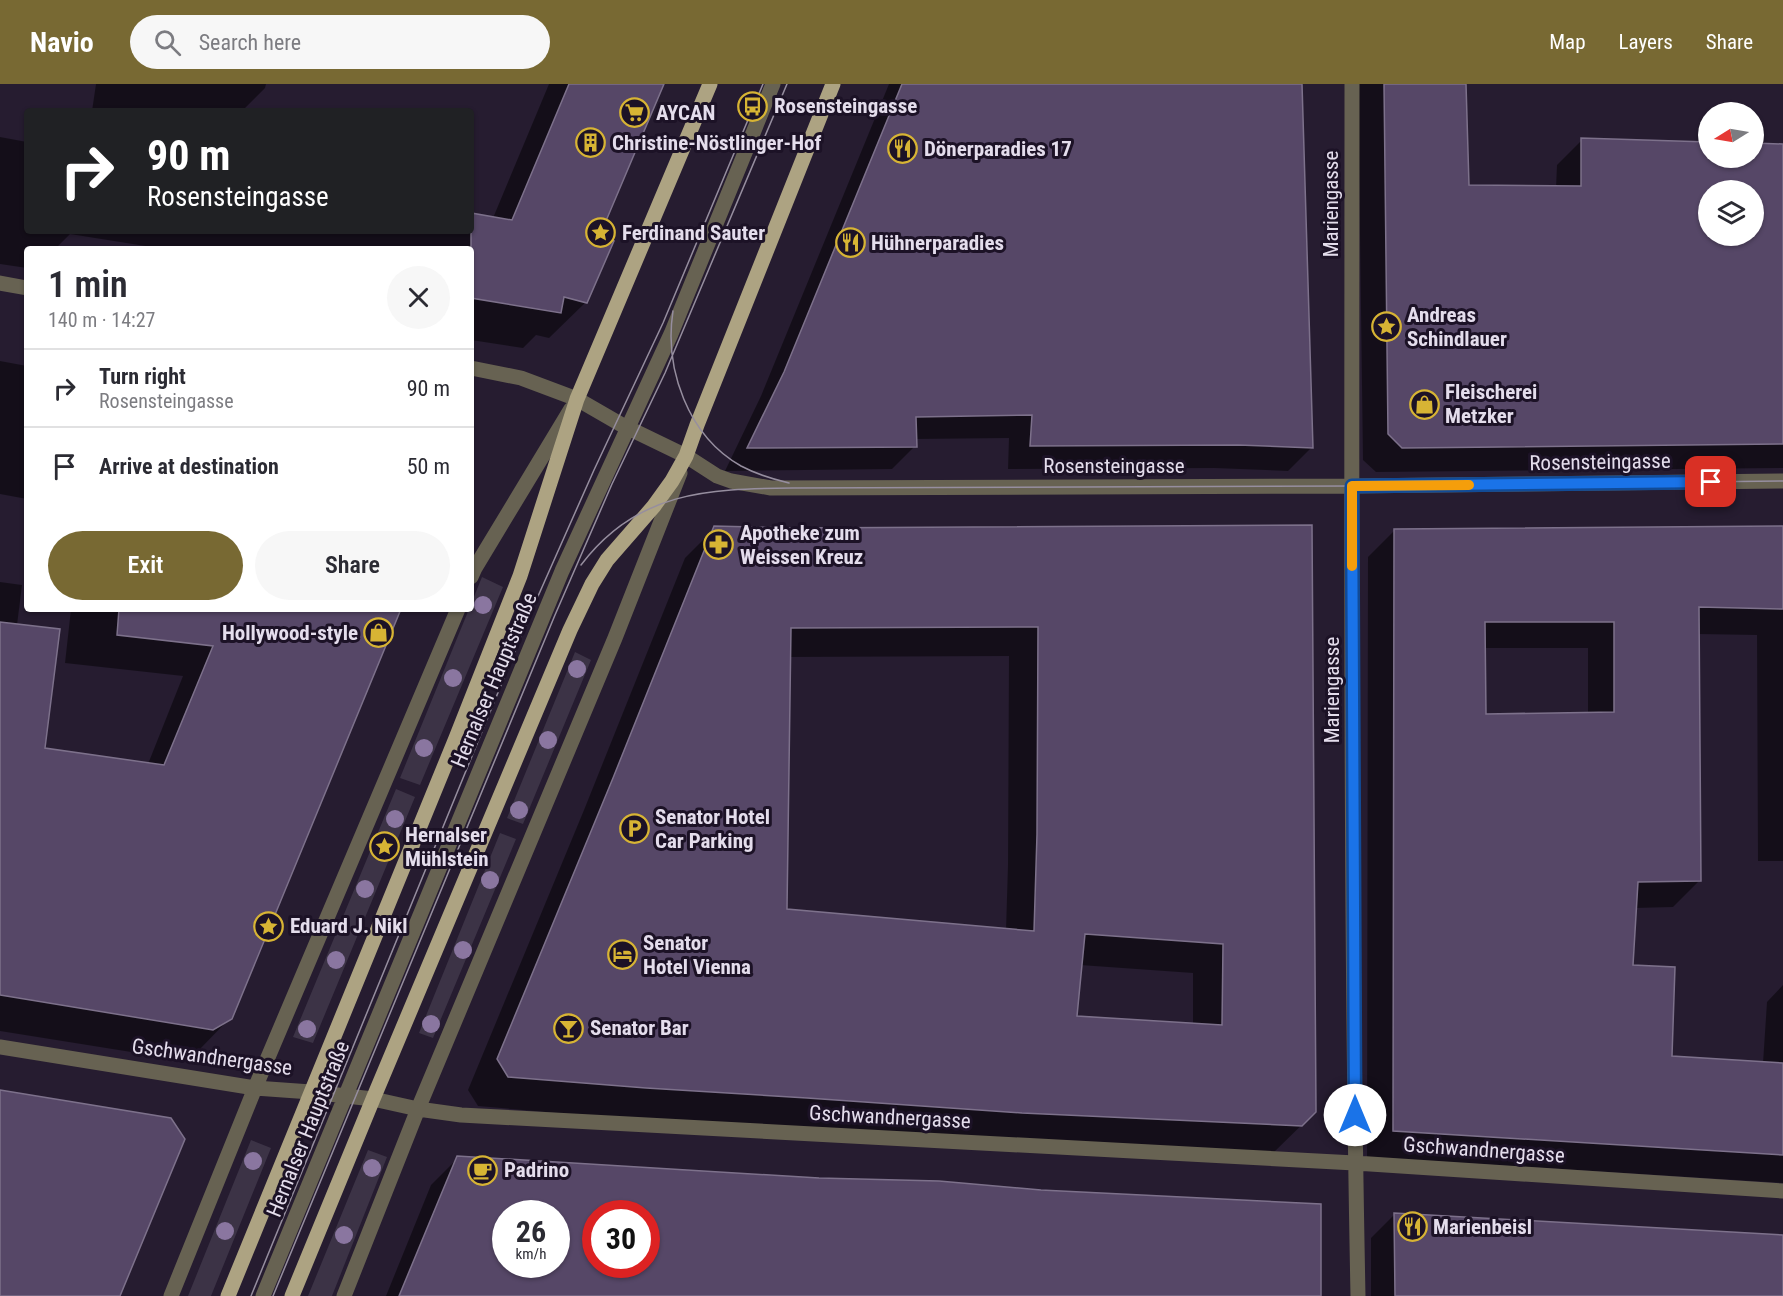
<!DOCTYPE html>
<html lang="en">
<head>
<meta charset="utf-8">
<style>
  body { margin:0; font-family:"Roboto Condensed",sans-serif; background:#f7f7f7; color:#2b2b33; height:100vh; display:flex; flex-direction:column; font-size:22px; white-space:nowrap }
  * { box-sizing:border-box; margin:0 }
  p { font-size:20px; color:#7c7c81 }
  .icon { flex:none; width:33px; height:33px; fill:none; stroke:currentColor; stroke-width:2; stroke-linecap:round; stroke-linejoin:round }
  .map { position:relative; flex:1; overflow:hidden }
  .side { position:absolute; left:24px; top:162px; width:450px; height:366px; display:flex; flex-direction:column; background:#fff; border-radius:6px; box-shadow:0 2px 4px #0004 }
  .side>* { flex:none }
  .guide { position:absolute; left:24px; top:24px; width:450px; height:126px; border-radius:6px; box-shadow:0 2px 4px #0004; background:#202124; color:#fff; overflow:hidden }
  .needle { width:39px; rotate:259deg }
  .fabs { position:absolute; left:1698px; top:18px; display:grid; gap:12px }
  .fabs a { display:grid; place-items:center; width:66px; height:66px; border-radius:50%; background:#fff; box-shadow:0 2px 4px #0004; font-size:30px }
  .speed { position:absolute; left:492px; top:1116px; display:flex; gap:12px; font-size:30px; font-weight:700; text-align:center }
  .speed>* { display:grid; place-content:center; width:78px; height:78px; border-radius:50%; background:#fff; box-shadow:0 2px 4px #0004; line-height:1 }
  .speed small { font-size:15px; font-weight:400 }
  .speed .limit { border:9px solid #d22; background:#fff; color:#111 }
  .pin { position:absolute; display:grid; place-items:center; width:51px; height:51px; color:#fff; margin:-26px; border-radius:12px; box-shadow:0 3px 9px #0006 }
  .me { position:absolute; width:66px; margin:-33px; rotate:0deg; stroke-linejoin:round; filter:drop-shadow(0 0 4px #0008) }
  .turn { display:flex; align-items:center; gap:21px; height:126px; padding:0 24px; font-size:27px }
  .turn .icon { width:78px; height:78px; stroke-width:2.5 }
  .turn b { display:block; font-size:42px; line-height:51px }
  .round { display:grid; place-items:center; flex:none; width:63px; height:63px; border-radius:32px; background:#f7f7f7 }
  .head { display:flex; align-items:center; justify-content:space-between; height:102px; padding:0 24px }
  h1 { font-size:36px; font-weight:600; line-height:45px }
  .action { display:flex; gap:12px; margin-top:auto; padding:12px 24px }
  .action a { flex:1; height:69px; border-radius:36px; background:#786933; color:#fff; font-size:24px; font-weight:600; line-height:69px; text-align:center }
  .action a+a { background:#f7f7f7; color:#2b2b33 }
  ul { padding:0; list-style:none }
  li { display:flex; align-items:center; gap:18px; height:78px; padding:0 24px; border-top:2px solid #e1e1e2 }
  li div { flex:1 }
  li b { display:block; font-size:22px }
  li em { font-style:normal }
  header { display:flex; align-items:center; gap:36px; box-sizing:border-box; height:84px; padding:0 30px; background:#786933; color:#fff }
  header strong { font-size:28px }
  nav { display:flex; gap:33px; margin-inline-start:auto; font-size:21px }
  .search { width:420px; height:54px; background:#f7f7f7; display:flex; align-items:center; gap:15px; box-sizing:border-box; padding:0 21px; border-radius:33px; color:#7c7c81; font-size:22px }
  .map>svg:first-child { display:block }
  .green { fill:#3c3346 }
  .shadow { fill:#0007; fill-rule:evenodd }
  .building { fill:#564767; stroke:#7d718b; stroke-width:1.5; fill-rule:evenodd }
  .lines { fill:none; stroke-linecap:round; stroke-linejoin:round }
  .minor { stroke:#676252; stroke-width:15 }
  .major { stroke:#ada382; stroke-width:15 }
  .tram { stroke:#968e9f; stroke-width:1.5 }
  .tree { fill:#8a76a0 }
  .route-casing { stroke:#114b97; stroke-width:15 }
  .route { stroke:#1a73e8; stroke-width:10 }
  .slow { stroke:#f59e0b; stroke-width:10 }
  .labels { text-anchor:middle; dominant-baseline:central; stroke-width:6; stroke-linejoin:round; paint-order:stroke }
  .poi-label { font-size:21px; font-weight:bold; fill:#e4ddec; stroke:#1c1226; text-anchor:start }
  .street-label { font-size:21px; fill:#e4ddec; stroke:#1c1226 }
</style>
</head>
<body>
<header>
<strong>Navio</strong>
<div class="search"><svg class="icon" aria-label="search" viewBox="0 0 24 24"><circle cx="10" cy="10" r="6"/><path d="M15 15l6 6"/></svg>Search here</div>
<nav><a>Map</a><a>Layers</a><a>Share</a></nav>
</header>
<div class="map">
<svg width="1783" height="1212" viewBox="0 0 1783 1212">
  <rect width="100%" height="100%" fill="#261c30"/>
  <path class="green" d="M482,493l21,10 -83,198 -20,-7 69,-169h2v-5z
    M575,568l16,8 -68,164 -16,-6z
    M396,705l19,8 -102,246 -20,-6z
    M500,749l16,6 -83,199 -14,-5z
    M251,1056l20,8 -60,148h-23z
    M368,1066l19,7 -55,139h-24z"/>
  <path class="shadow" d="M96,0h170l-1,4 -23,23h-150z
    M549,0h113l-64,152 -12,66 -37,36 -13,-3 -13,13 -52,-8v-91h-307l-94,-15 -15,15h-28v19l-27,-4v-127l27,5v89h444v-17l22,4z
    M889,0h412l10,364 -23,23 -74,-3 -206,1 1,-31 -94,1v7l-23,23 -167,2 36,-75z
    M1358,0h106l4,103 88,1 1,-23 25,-25 126,2v16h46v-15l29,1v324l-407,4 -13,-12zM1708,106h46v46h-46z
    M0,277l27,5v133l-27,-5z
    M1311,443l4,585 -44,43 -656,-37 -137,-12 -10,-16 116,-280 101,-252 30,-30 78,1zM1009,572l-1,209 -2,65 -220,-20 3,-253zM1080,881l113,8v51l-118,-7z
    M1783,443v334h-25l-1,-226 -60,-1 3,246 -27,27 -38,1 -4,59 40,90 92,6 4,-61 16,-17v198l-416,-26 1,-600 27,-27zM1484,564h104v66l-104,1z
    M0,498l22,3 -5,40 26,125 105,14 35,-88 -118,-13 6,-54h328l-169,409 -31,32 -18,10 -181,-29z
    M458,1074l861,138h-933l45,-111zM506,1130h50v50h-50zM596,1130h50v50h-50z
    M1395,1130l388,23v59h-412v-58z"/>
  <path class="building" d="M569,0h95l-64,151 14,6 -27,62 -23,-6 -3,16 -90,-15v-85l41,7z
    M902,0h400l11,364 -75,-3 -208,1 2,-31 -116,2 1,30 -170,1 37,-76z
    M1384,0h82l3,101 112,1v-48l127,4v16h46v-15l29,1v300l-381,4 -14,-14zM1708,106h46v46h-46z
    M1312,441l4,587 -14,14 -280,-13 -215,-15 -161,-10 -138,-11 -11,-18 116,-281 101,-252 79,2zM1038,543l-1,207 -3,97 -247,-22 4,-281zM1085,850l138,10 -1,81 -145,-9z
    M1783,442v83l-84,-2 2,274 -63,1 -5,83 42,2 -3,89 111,7v92l-390,-24 1,-602zM1485,538h129v90l-128,2z
    M119,525h282l-169,410 -19,11 -213,-35v-373l60,7 -15,119 119,17 49,-119 -96,-11z
    M0,1006l171,28 14,21 -65,157h-120z
    M457,1072l362,22 120,3 102,9 280,14v92h-922zM506,1130h50v50h-50zM596,1130h50v50h-50z
    M1394,1129l389,22v61h-388z"/>
  <g class="lines">
    <path class="minor" d="M1352,0c0,404 -2,808 6,1212
      M0,199l27,5
      M471,284l50,10 56,21 45,26 64,31 31,20 14,5 40,7 581,-2 431,-5
      M471,493l4,-9 96,-159
      M0,963l255,41 56,4 62,7 45,10 43,6 894,48 428,28
      M171,1212l84,-208 203,-479
      M263,1212l299,-725 109,-237 102,-250
      M344,1212l74,-187 197,-471 65,-165"/>
    <path class="major" d="M228,1212l228,-558 64,-162 57,-177 133,-315
      M292,1212l81,-197 197,-469 22,-46 15,-24 47,-54 18,-25 14,-25 11,-31 136,-341"/>
    <path class="tram" d="M673,227c-9,58 15,125 68,155 15,8 31,13 48,17
      M581,481c56,-74 126,-76 211,-77l560,-2 431,-5
      M251,1212l280,-684 63,-142 69,-147 100,-239
      M273,1212l282,-681 57,-131 53,-111 122,-289"/>
  </g>
  <g class="tree">
    <circle cx="483" cy="521" r="9"/>
    <circle cx="577" cy="585" r="9"/>
    <circle cx="453" cy="594" r="9"/>
    <circle cx="548" cy="656" r="9"/>
    <circle cx="424" cy="664" r="9"/>
    <circle cx="519" cy="726" r="9"/>
    <circle cx="395" cy="735" r="9"/>
    <circle cx="490" cy="796" r="9"/>
    <circle cx="365" cy="805" r="9"/>
    <circle cx="463" cy="866" r="9"/>
    <circle cx="336" cy="876" r="9"/>
    <circle cx="431" cy="940" r="9"/>
    <circle cx="307" cy="945" r="9"/>
    <circle cx="253" cy="1077" r="9"/>
    <circle cx="372" cy="1084" r="9"/>
    <circle cx="225" cy="1147" r="9"/>
    <circle cx="344" cy="1151" r="9"/>
  </g>
  <g class="lines">
    <defs>
      <path id="route" d="M1355,1031l-3,-629 359,-4"/>
    </defs>
    <use href="#route" class="route-casing"/>
    <use href="#route" class="route"/>
    <path class="slow" d="M1352,482v-80l117,-1"/>
  </g>
  <defs>
    <symbol id="bus-ring" viewBox="-11 -11 22 22"><circle r="9.5" fill="#1c1226" stroke="#d7b434" stroke-width="1.5"/><path d="M-5-6H5V4H4V6H2V4H-2V6H-4V4H-5ZM-3.5-4V0h7V-4ZM-3.5 1.2v1.5H-2V1.2ZM2 1.2v1.5H3.5V1.2Z" fill="#d7b434"/></symbol>
    <symbol id="supermarket-ring" viewBox="-11 -11 22 22"><circle r="9.5" fill="#1c1226" stroke="#d7b434" stroke-width="1.5"/><path d="M-6-5.5h2.5l.6 2H6L4.5 2H-2.5L-4.4-4H-6ZM-1.5 3.2a1.3 1.3 0 1 0 .1 0ZM3 3.2a1.3 1.3 0 1 0 .1 0Z" fill="#d7b434"/></symbol>
    <symbol id="building-ring" viewBox="-11 -11 22 22"><circle r="9.5" fill="#1c1226" stroke="#d7b434" stroke-width="1.5"/><path d="M-4-6H4V6H1V3H-1V6H-4ZM-2.5-4.3h1.7v1.8h-1.7ZM.8-4.3h1.7v1.8H.8ZM-2.5-1h1.7V.8h-1.7ZM.8-1h1.7V.8H.8Z" fill="#d7b434"/></symbol>
    <symbol id="restaurant-ring" viewBox="-11 -11 22 22"><circle r="9.5" fill="#1c1226" stroke="#d7b434" stroke-width="1.5"/><path d="M-5-6h1v4h1v-4h1v4h1v-4h1v5L-1.5 .5V6h-2V.5L-5-1ZM5-6V6H3V1.5H1.5Q1.5-4 5-6Z" fill="#d7b434"/></symbol>
    <symbol id="sight-ring" viewBox="-11 -11 22 22"><circle r="9.5" fill="#1c1226" stroke="#d7b434" stroke-width="1.5"/><path d="M0-6L1.8-2.2L6-1.7L2.9 1.2L3.7 5.4L0 3.3L-3.7 5.4L-2.9 1.2L-6-1.7L-1.8-2.2Z" fill="#d7b434"/></symbol>
    <symbol id="shop-ring" viewBox="-11 -11 22 22"><circle r="9.5" fill="#1c1226" stroke="#d7b434" stroke-width="1.5"/><path d="M-5-2.5h2.3a2.7 3.5 0 0 1 5.4 0H5L5.5 6h-11ZM-1.5-2.5h3a1.5 2.3 0 0 0-3 0Z" fill="#d7b434"/></symbol>
    <symbol id="pharmacy-ring" viewBox="-11 -11 22 22"><circle r="9.5" fill="#1c1226" stroke="#d7b434" stroke-width="1.5"/><path d="M-2-6h4v4h4v4h-4v4h-4v-4h-4v-4h4Z" fill="#d7b434"/></symbol>
    <symbol id="parking-ring" viewBox="-11 -11 22 22"><circle r="9.5" fill="#1c1226" stroke="#d7b434" stroke-width="1.5"/><path d="M-3.5-5.5H1a3.5 3.5 0 0 1 0 7H-1V5.5H-3.5ZM-1-3.4V-.6H.8a1.4 1.4 0 0 0 0-2.8Z" fill="#d7b434"/></symbol>
    <symbol id="hotel-ring" viewBox="-11 -11 22 22"><circle r="9.5" fill="#1c1226" stroke="#d7b434" stroke-width="1.5"/><path d="M-6-4.5h1.5V1H6V5H4.5V3h-9V5H-6ZM-4 0a1.8 1.8 0 1 1 3.6 0ZM.5 0V-2.5h3Q6-2.5 6 0Z" fill="#d7b434"/></symbol>
    <symbol id="bar-ring" viewBox="-11 -11 22 22"><circle r="9.5" fill="#1c1226" stroke="#d7b434" stroke-width="1.5"/><path d="M-6-5H6L.8 .8V4.5H3.5V6h-7V4.5H-.8V.8Z" fill="#d7b434"/></symbol>
    <symbol id="cafe-ring" viewBox="-11 -11 22 22"><circle r="9.5" fill="#1c1226" stroke="#d7b434" stroke-width="1.5"/><path d="M-5.5-4.5H6V0H3Q3 3.5 0 3.5H-2.5Q-5.5 3.5-5.5 0ZM3-3.2v2h1.7v-2ZM-6 4.5H4V6H-6Z" fill="#d7b434"/></symbol>
  </defs>
  <g fill-rule="evenodd">
    <use href="#bus-ring" x="736" y="6" width="33" height="33"/>
    <use href="#supermarket-ring" x="618" y="12" width="33" height="33"/>
    <use href="#building-ring" x="574" y="42" width="33" height="33"/>
    <use href="#restaurant-ring" x="886" y="48" width="33" height="33"/>
    <use href="#sight-ring" x="584" y="132" width="33" height="33"/>
    <use href="#restaurant-ring" x="834" y="142" width="33" height="33"/>
    <use href="#sight-ring" x="1370" y="226" width="33" height="33"/>
    <use href="#shop-ring" x="1408" y="304" width="33" height="33"/>
    <use href="#pharmacy-ring" x="702" y="444" width="33" height="33"/>
    <use href="#shop-ring" x="362" y="532" width="33" height="33"/>
    <use href="#parking-ring" x="618" y="728" width="33" height="33"/>
    <use href="#sight-ring" x="368" y="746" width="33" height="33"/>
    <use href="#sight-ring" x="252" y="826" width="33" height="33"/>
    <use href="#hotel-ring" x="606" y="854" width="33" height="33"/>
    <use href="#bar-ring" x="552" y="928" width="33" height="33"/>
    <use href="#cafe-ring" x="466" y="1070" width="33" height="33"/>
    <use href="#restaurant-ring" x="1396" y="1126" width="33" height="33"/>
  </g>
  <g class="labels">
    <g class="poi-label">
      <text x="774" y="22">Rosensteingasse</text>
      <text x="656" y="29">AYCAN</text>
      <text x="612" y="59">Christine-Nöstlinger-Hof</text>
      <text x="924" y="65">Dönerparadies 17</text>
      <text x="622" y="149">Ferdinand Sauter</text>
      <text x="871" y="159">Hühnerparadies</text>
      <text x="1407" y="231">Andreas<tspan x="1407" dy="24">Schindlauer</tspan></text>
      <text x="1445" y="308">Fleischerei<tspan x="1445" dy="24">Metzker</tspan></text>
      <text x="740" y="449">Apotheke zum<tspan x="740" dy="24">Weissen Kreuz</tspan></text>
      <text x="358" y="549" text-anchor="end">Hollywood-style</text>
      <text x="655" y="733">Senator Hotel<tspan x="655" dy="24">Car Parking</tspan></text>
      <text x="405" y="751">Hernalser<tspan x="405" dy="24">Mühlstein</tspan></text>
      <text x="290" y="842">Eduard J. Nikl</text>
      <text x="643" y="859">Senator<tspan x="643" dy="24">Hotel Vienna</tspan></text>
      <text x="590" y="944">Senator Bar</text>
      <text x="504" y="1086">Padrino</text>
      <text x="1433" y="1143">Marienbeisl</text>
    </g>
    <g class="street-label">
      <text transform="translate(1331 120) rotate(-90)">Mariengasse</text>
      <text transform="translate(1600 378) rotate(-1)">Rosensteingasse</text>
      <text x="1114" y="382">Rosensteingasse</text>
      <text transform="translate(494 596) rotate(-67)">Hernalser Hauptstraße</text>
      <text transform="translate(1332 606) rotate(-90)">Mariengasse</text>
      <text transform="translate(212 973) rotate(8)">Gschwandnergasse</text>
      <text transform="translate(890 1033) rotate(3)">Gschwandnergasse</text>
      <text transform="translate(308 1045) rotate(-68)">Hernalser Hauptstraße</text>
      <text transform="translate(1484 1066) rotate(4)">Gschwandnergasse</text>
    </g>
  </g>
</svg>
<div class="fabs">
<a><svg class="needle" viewBox="-14 -14 28 28"><path d="M0-13l5 13h-10z" fill="#e53935"/><path d="M0 13l5-13h-10z" fill="#7c7c81"/></svg></a>
<a><svg class="icon" aria-label="layers" viewBox="0 0 24 24"><path d="M12 4l9 5-9 5-9-5zM3 14l9 5 9-5"/></svg></a>
</div>
<div class="speed"><div>26<small>km/h</small></div><div class="limit">30</div></div>
<div class="pin" style="left:1711px;top:398px;background:#d93025"><svg class="icon" aria-label="arrive" viewBox="0 0 24 24"><path d="M6 21V4h12l-3 4 3 4H6"/></svg></div>
<svg class="me" style="left:1355px;top:1031px" viewBox="-20 -20 40 40"><circle r="19" fill="#fff"/><path d="M0-13L10 11 0 6-10 11z" fill="#1a73e8"/></svg>
<div class="guide">
<div class="turn"><svg class="icon" aria-label="right" viewBox="0 0 24 24"><path d="M7 20v-9h11M14 6l5 5-5 5"/></svg><div><b>90 m</b>Rosensteingasse</div></div>
</div>
<section class="side">
<div class="head"><div><h1>1 min</h1><p>140 m · 14:27</p></div><a class="round"><svg class="icon" aria-label="close" viewBox="0 0 24 24"><path d="M6 6l12 12M18 6L6 18"/></svg></a></div>
<ul>
<li><svg class="icon" aria-label="right" viewBox="0 0 24 24"><path d="M7 20v-9h11M14 6l5 5-5 5"/></svg><div><b>Turn right</b><p>Rosensteingasse</p></div><em>90 m</em></li>
<li><svg class="icon" aria-label="arrive" viewBox="0 0 24 24"><path d="M6 21V4h12l-3 4 3 4H6"/></svg><div><b>Arrive at destination</b></div><em>50 m</em></li>
</ul>
<div class="action"><a>Exit</a><a>Share</a></div>
</section>
</div>
</body>
</html>
